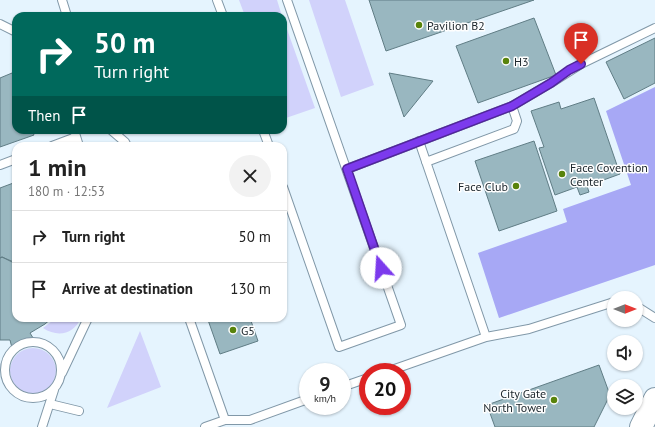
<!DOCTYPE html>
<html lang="en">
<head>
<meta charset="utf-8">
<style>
  body { margin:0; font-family:"PT Sans",sans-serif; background:#f2f2f2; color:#222; height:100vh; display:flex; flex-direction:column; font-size:15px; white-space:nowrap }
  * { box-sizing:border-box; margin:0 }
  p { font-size:13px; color:#767676 }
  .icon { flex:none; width:22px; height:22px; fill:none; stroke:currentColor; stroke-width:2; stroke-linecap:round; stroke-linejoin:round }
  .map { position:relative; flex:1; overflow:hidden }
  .sheet { position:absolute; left:12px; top:142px; width:275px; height:180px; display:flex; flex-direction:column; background:#fff; border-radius:12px; box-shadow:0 1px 3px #0004 }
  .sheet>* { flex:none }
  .top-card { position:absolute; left:12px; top:12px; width:275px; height:122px; border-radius:12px; box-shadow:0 1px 3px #0004; background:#00695c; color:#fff; overflow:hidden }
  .needle { width:26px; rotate:90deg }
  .tools { position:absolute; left:607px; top:291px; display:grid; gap:8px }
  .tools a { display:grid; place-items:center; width:36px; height:36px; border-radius:50%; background:#fff; box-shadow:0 1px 3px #0004; font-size:20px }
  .speed { position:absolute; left:299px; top:363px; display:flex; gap:8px; font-size:20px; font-weight:700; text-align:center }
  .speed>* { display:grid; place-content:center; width:52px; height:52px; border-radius:50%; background:#fff; box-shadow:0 1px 3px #0004; line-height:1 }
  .speed small { font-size:10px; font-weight:400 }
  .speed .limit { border:6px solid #d22; background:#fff; color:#111 }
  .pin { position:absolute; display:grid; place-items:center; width:34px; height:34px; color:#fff; margin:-41px -17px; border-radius:50% 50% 50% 0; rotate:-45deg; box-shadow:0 0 4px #0007 }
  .pin .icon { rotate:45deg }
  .me { position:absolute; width:44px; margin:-22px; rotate:341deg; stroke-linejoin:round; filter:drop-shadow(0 0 3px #0008) }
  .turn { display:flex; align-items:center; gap:14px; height:84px; padding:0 16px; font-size:18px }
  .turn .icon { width:52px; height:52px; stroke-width:2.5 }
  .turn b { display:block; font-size:28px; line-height:34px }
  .then { display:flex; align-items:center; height:38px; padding:0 16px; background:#0003; gap:8px; font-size:15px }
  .round { display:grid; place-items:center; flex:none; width:42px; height:42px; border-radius:21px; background:#f2f2f2 }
  .headline { display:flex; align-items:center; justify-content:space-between; height:68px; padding:0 16px }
  h1 { font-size:24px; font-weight:700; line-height:30px }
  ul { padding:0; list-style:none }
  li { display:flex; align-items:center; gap:12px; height:52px; padding:0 16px; border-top:1px solid #e0e0e0 }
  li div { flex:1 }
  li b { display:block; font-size:15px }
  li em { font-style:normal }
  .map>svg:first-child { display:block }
  .green { fill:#d1d2fb }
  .forest { fill:#a7a8f5 }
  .building { fill:#99b7c0; stroke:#607d85 }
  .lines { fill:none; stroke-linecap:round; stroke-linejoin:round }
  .lane-casing { stroke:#8198a8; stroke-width:10 }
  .secondary-casing { stroke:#8198a8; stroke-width:24 }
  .lane { stroke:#fff; stroke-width:8 }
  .secondary { stroke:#fff; stroke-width:22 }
  .route-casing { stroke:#51269a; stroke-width:10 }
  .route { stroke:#7c3aed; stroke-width:7 }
  .poi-dot { fill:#58830b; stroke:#fefefe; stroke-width:1.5 }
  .labels { text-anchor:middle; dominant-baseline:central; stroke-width:3; stroke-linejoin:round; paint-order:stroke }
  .poi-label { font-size:12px; fill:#202a30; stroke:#fefefe; text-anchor:start }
</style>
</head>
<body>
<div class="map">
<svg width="655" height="427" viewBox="0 0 655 427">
  <rect width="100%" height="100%" fill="#e5f4fe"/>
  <path class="green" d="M239,0h38l5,16h-37z
    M309,0h36l29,85 -33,12z
    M283,18l32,90 -32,11z
    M56,318h25c-7,16 -23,20 -38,10z
    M140,331l21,56 -54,21z
    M10 371a23 23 0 1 1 46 0a23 23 0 1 1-46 0Z"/>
  <path class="forest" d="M655,87v178l-156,53 -21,-65 89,-31 -4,-13 68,-24 -25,-74z"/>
  <path class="building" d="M369,0h165l-148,51z
    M534,18l22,57 -78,28 -22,-57z
    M655,38v45l-31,16 -18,-37z
    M12,73l4,11v46h16l2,5 -34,12v-69z
    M389,73l44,8 -29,36z
    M594,98l26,76 -33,12 2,6 -9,3 -3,-8 -22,8 -16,-47 5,-1 -13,-36 28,-9 2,7z
    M534,141l23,70 -58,20 -24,-70z
    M16,182v81l-14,-6 -2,1v-70z
    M2,257l14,7v54h36l-7,6 -15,9 5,8 -23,7 -2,-8h-10v-82z
    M213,318h37l8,23 -38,13 -12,-34z
    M599,365l11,30 -16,32h-99l-8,-22z"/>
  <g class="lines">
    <defs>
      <path id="lane" d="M62,0l5,16
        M217,0l6,16
        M0,24l16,8
        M74,130l5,16
        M111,130l14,12 2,4
        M263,130l6,16
        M419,141l67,196
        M52,146l24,-9
        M426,162l88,-33 3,-8 -5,-15
        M0,165l16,-6
        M347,169l165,-63 39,-23 30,-19 74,-36
        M283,187l56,160 62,-22 -114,-325
        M636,306l19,12
        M189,318l36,102
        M5 370a28 28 0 1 1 56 0a28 28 0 1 1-56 0Z
        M386,372l100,-35 43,-8 85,-27
        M62,373l26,-55
        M342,387l26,-9
        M50,404l29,7
        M42,427l12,-37
        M205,427l20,-7h25l58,-21"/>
      <path id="secondary" d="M641,427l14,-28"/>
    </defs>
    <use href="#lane" class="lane-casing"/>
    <use href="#secondary" class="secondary-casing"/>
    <use href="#lane" class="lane"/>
    <use href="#secondary" class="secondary"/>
  </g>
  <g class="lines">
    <defs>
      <path id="route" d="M381,268l-34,-99 165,-63 39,-23 18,-13 12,-6"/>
    </defs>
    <use href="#route" class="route-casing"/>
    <use href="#route" class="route"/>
  </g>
  <g class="poi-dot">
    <circle cx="419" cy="25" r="4"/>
    <circle cx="506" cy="61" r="4"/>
    <circle cx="562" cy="174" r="4"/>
    <circle cx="516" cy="186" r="4"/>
    <circle cx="233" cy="330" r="4"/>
    <circle cx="554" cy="400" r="4"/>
  </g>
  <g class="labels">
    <g class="poi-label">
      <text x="427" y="25">Pavilion B2</text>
      <text x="514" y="61">H3</text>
      <text x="570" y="167">Face Covention<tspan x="570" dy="14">Center</tspan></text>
      <text x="508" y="186" text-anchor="end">Face Club</text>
      <text x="241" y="330">G5</text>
      <text x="546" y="393" text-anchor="end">City Gate<tspan x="546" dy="14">North Tower</tspan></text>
    </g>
  </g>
</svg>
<div class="tools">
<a><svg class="needle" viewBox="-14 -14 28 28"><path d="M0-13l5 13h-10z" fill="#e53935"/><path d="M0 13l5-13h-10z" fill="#767676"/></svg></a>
<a><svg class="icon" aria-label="sound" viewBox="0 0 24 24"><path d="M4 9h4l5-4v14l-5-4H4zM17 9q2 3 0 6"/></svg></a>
<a><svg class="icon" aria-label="layers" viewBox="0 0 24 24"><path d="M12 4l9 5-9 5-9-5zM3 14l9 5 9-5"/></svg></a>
</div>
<div class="speed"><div>9<small>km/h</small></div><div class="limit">20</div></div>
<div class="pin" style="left:581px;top:64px;background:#d93025"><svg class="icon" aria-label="arrive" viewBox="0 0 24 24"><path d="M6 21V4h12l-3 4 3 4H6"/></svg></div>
<svg class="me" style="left:381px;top:268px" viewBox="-20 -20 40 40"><circle r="19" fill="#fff"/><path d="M0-13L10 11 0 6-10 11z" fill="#7c3aed"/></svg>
<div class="top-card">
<div class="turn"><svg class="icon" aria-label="right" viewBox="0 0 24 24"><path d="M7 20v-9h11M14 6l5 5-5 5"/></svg><div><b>50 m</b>Turn right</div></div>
<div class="then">Then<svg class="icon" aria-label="arrive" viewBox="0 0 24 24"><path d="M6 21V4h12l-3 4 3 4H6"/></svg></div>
</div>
<section class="sheet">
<div class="headline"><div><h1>1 min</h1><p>180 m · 12:53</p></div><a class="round"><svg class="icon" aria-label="close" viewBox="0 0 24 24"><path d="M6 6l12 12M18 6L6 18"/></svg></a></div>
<ul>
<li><svg class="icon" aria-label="right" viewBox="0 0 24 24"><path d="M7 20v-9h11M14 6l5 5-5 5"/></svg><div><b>Turn right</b></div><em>50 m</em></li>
<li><svg class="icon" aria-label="arrive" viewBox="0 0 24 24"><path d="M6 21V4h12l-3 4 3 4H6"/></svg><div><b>Arrive at destination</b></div><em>130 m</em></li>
</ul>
</section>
</div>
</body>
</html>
